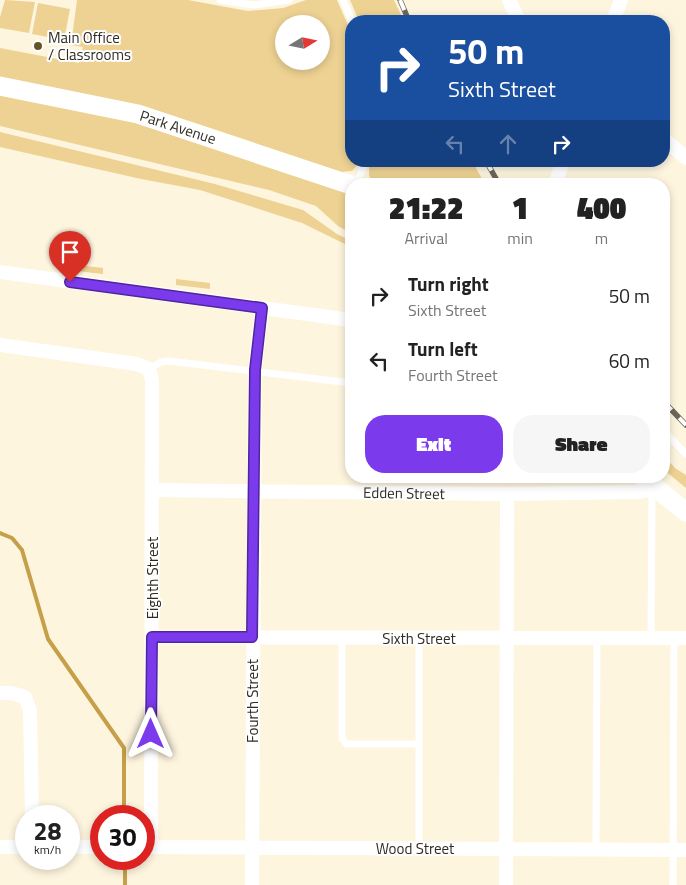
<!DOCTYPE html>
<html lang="en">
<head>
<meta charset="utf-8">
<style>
  body { margin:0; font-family:"Titillium Web",sans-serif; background:#f6f6f6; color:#222; height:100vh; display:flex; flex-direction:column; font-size:19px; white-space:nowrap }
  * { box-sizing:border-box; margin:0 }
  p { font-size:16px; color:#767676 }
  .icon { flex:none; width:28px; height:28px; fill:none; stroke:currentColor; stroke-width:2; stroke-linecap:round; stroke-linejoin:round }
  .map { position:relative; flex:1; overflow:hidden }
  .drawer { position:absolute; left:345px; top:178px; width:325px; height:305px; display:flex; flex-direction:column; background:#fff; border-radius:20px; box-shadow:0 2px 8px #0003 }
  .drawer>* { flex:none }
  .hud { position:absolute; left:345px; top:15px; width:325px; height:152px; border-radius:20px; box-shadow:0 2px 8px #0003; background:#1a4fa0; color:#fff; overflow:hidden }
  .needle { width:32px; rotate:80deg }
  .buttons { position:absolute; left:275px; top:15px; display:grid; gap:10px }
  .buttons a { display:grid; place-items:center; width:55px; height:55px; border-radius:50%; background:#fff; box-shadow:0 2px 8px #0003; font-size:25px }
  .speed { position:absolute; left:15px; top:805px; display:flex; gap:10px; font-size:25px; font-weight:700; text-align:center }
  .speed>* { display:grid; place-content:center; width:65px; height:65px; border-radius:50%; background:#fff; box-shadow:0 2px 8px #0003; line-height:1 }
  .speed small { font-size:12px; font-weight:400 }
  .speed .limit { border:8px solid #d22; background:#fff; color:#111 }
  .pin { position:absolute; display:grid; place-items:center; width:42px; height:42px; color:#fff; margin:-51px -21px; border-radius:50% 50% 50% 0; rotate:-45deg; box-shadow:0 0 5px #0007 }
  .pin .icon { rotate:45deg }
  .me { position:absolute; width:55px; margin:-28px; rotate:0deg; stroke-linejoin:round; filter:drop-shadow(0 0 4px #0008) }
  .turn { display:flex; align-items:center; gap:18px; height:105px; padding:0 20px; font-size:22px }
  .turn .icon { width:65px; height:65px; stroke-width:2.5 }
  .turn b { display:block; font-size:35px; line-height:42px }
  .lanes { display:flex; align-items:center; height:48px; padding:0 20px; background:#0003; justify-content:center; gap:25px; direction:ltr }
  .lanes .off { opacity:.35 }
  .eta { display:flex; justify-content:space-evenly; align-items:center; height:85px; text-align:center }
  .eta b { font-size:30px; font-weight:800; line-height:35px }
  .primary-button { display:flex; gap:10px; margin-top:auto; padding:10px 20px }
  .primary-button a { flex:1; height:58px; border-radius:20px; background:#7c3aed; color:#fff; font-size:20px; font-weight:800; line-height:58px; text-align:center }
  .primary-button a+a { background:#f6f6f6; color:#222 }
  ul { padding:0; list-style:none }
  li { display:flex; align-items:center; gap:15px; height:65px; padding:0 20px }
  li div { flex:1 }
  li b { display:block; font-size:19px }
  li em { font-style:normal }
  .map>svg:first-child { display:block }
  .green { fill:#eed293; fill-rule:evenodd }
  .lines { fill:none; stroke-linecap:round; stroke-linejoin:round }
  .stream { stroke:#c5a048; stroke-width:4 }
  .service { stroke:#fff; stroke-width:7 }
  .minor { stroke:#fff; stroke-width:14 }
  .secondary { stroke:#fff; stroke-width:19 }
  .rail-casing { stroke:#6c675a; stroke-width:5.5 }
  .rail { stroke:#fff; stroke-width:4; stroke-dasharray:11; stroke-linecap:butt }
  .route-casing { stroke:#51269a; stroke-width:12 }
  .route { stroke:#7c3aed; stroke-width:9 }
  .poi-dot { fill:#675321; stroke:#fff; stroke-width:2 }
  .labels { text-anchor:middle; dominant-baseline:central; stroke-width:4; stroke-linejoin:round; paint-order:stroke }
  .poi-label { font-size:15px; fill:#302c24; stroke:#fff; text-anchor:start }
  .street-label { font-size:15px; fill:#302c24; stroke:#fff }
</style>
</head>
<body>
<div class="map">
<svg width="686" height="885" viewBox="0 0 686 885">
  <rect width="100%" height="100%" fill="#fef5df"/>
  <path class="green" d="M5,0l30,2 -6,31 -29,-5v-11z
    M77,0h111l60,11 35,-3 23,-8h31l14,32v129l8,2 -7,8 -11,1 -341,-94v-30l79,15 4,-16 -12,-2zM284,24h37v37h-37z
    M350,0h44l10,21h-45z
    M38,3l32,6 -6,31 -32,-6z
    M0,95l120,23 214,69 17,7v39l-13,-7 -22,-20 -47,-16 -269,-64z
    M0,132l215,52 88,26 34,24 14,7v6l-49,-24 -102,-33 -59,-11 -141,-32z
    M371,161h101l13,23h-110l-6,-8v-12l4,1z
    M69,264l34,4v6l-35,-4z
    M176,279l34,4v6l-34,-4z
    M664,456l11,12 11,7v13l-22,-18z"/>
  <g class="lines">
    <path class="stream" d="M0,533l12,5 10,12 26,89 76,109v68
      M125,864v21"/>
    <path class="service" d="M220,0l34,5 35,-5
      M343,0l9,21
      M357,184l8,-23
      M149,369l12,-7 8,-1 182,22
      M664,431l22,23
      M342,638v100l4,6h73
      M419,638v210
      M651,638l1,-148
      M596,849l1,-211
      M673,885l1,-247"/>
    <path class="minor" d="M509,0l10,21
      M613,21l8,-21
      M664,139l22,19
      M555,184l8,-23
      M0,272l351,48
      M0,345l137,19 12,5 3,11 -1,467
      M152,490l355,4 131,-2 18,-3
      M152,637l534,1
      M0,693h11l14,4 5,13 2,106
      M0,847h26
      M69,847h32
      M144,847l542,3
      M252,885l3,-515 7,-62
      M506,885l1,-391"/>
    <path class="secondary" d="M0,86l138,28 213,71
      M641,476l45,36"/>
    <defs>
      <path id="rail" d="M400,0l9,21
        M486,161l13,23
        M664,402l22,23"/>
    </defs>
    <use href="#rail" class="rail-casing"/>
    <use href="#rail" class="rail"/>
  </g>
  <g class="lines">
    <defs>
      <path id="route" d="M70,282l192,26 -7,62 -3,267h-100l-1,97"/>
    </defs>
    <use href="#route" class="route-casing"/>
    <use href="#route" class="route"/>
  </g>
  <circle class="poi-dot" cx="38" cy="46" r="5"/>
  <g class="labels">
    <g class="poi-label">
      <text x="48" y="37">Main Office<tspan x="48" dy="17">/ Classrooms</tspan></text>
    </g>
    <g class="street-label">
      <text transform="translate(178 127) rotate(18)">Park Avenue</text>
      <text transform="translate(404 493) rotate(1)">Edden Street</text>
      <text transform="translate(152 578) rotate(-90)">Eighth Street</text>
      <text x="419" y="638">Sixth Street</text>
      <text transform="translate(252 701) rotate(-90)">Fourth Street</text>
      <text x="415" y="848">Wood Street</text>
    </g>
  </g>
</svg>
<div class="buttons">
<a><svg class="needle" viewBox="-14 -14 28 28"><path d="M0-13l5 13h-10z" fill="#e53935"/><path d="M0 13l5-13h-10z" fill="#767676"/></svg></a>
</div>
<div class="speed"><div>28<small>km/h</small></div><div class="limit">30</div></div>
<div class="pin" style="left:70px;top:282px;background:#d93025"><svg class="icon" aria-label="arrive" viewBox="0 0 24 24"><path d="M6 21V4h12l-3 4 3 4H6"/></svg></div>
<svg class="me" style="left:151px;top:734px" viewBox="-20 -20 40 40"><path d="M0-17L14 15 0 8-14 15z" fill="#7c3aed" stroke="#fff" stroke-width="4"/></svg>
<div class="hud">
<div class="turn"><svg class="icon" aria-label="right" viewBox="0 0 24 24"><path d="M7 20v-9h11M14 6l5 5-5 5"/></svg><div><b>50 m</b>Sixth Street</div></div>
<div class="lanes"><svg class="icon off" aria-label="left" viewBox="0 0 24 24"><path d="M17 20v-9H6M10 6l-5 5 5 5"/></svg><svg class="icon off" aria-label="ahead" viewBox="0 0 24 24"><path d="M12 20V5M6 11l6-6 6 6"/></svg><svg class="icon" aria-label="right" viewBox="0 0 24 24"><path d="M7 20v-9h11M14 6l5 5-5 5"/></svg></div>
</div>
<section class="drawer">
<div class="eta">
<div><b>21:22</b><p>Arrival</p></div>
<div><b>1</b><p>min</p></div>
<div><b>400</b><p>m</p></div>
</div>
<ul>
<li><svg class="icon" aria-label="right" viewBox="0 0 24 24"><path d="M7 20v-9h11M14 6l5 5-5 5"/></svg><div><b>Turn right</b><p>Sixth Street</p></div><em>50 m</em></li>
<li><svg class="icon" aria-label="left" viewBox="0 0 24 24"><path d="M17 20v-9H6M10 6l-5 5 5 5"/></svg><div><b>Turn left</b><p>Fourth Street</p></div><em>60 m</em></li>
</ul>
<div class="primary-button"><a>Exit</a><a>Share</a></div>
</section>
</div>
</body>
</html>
